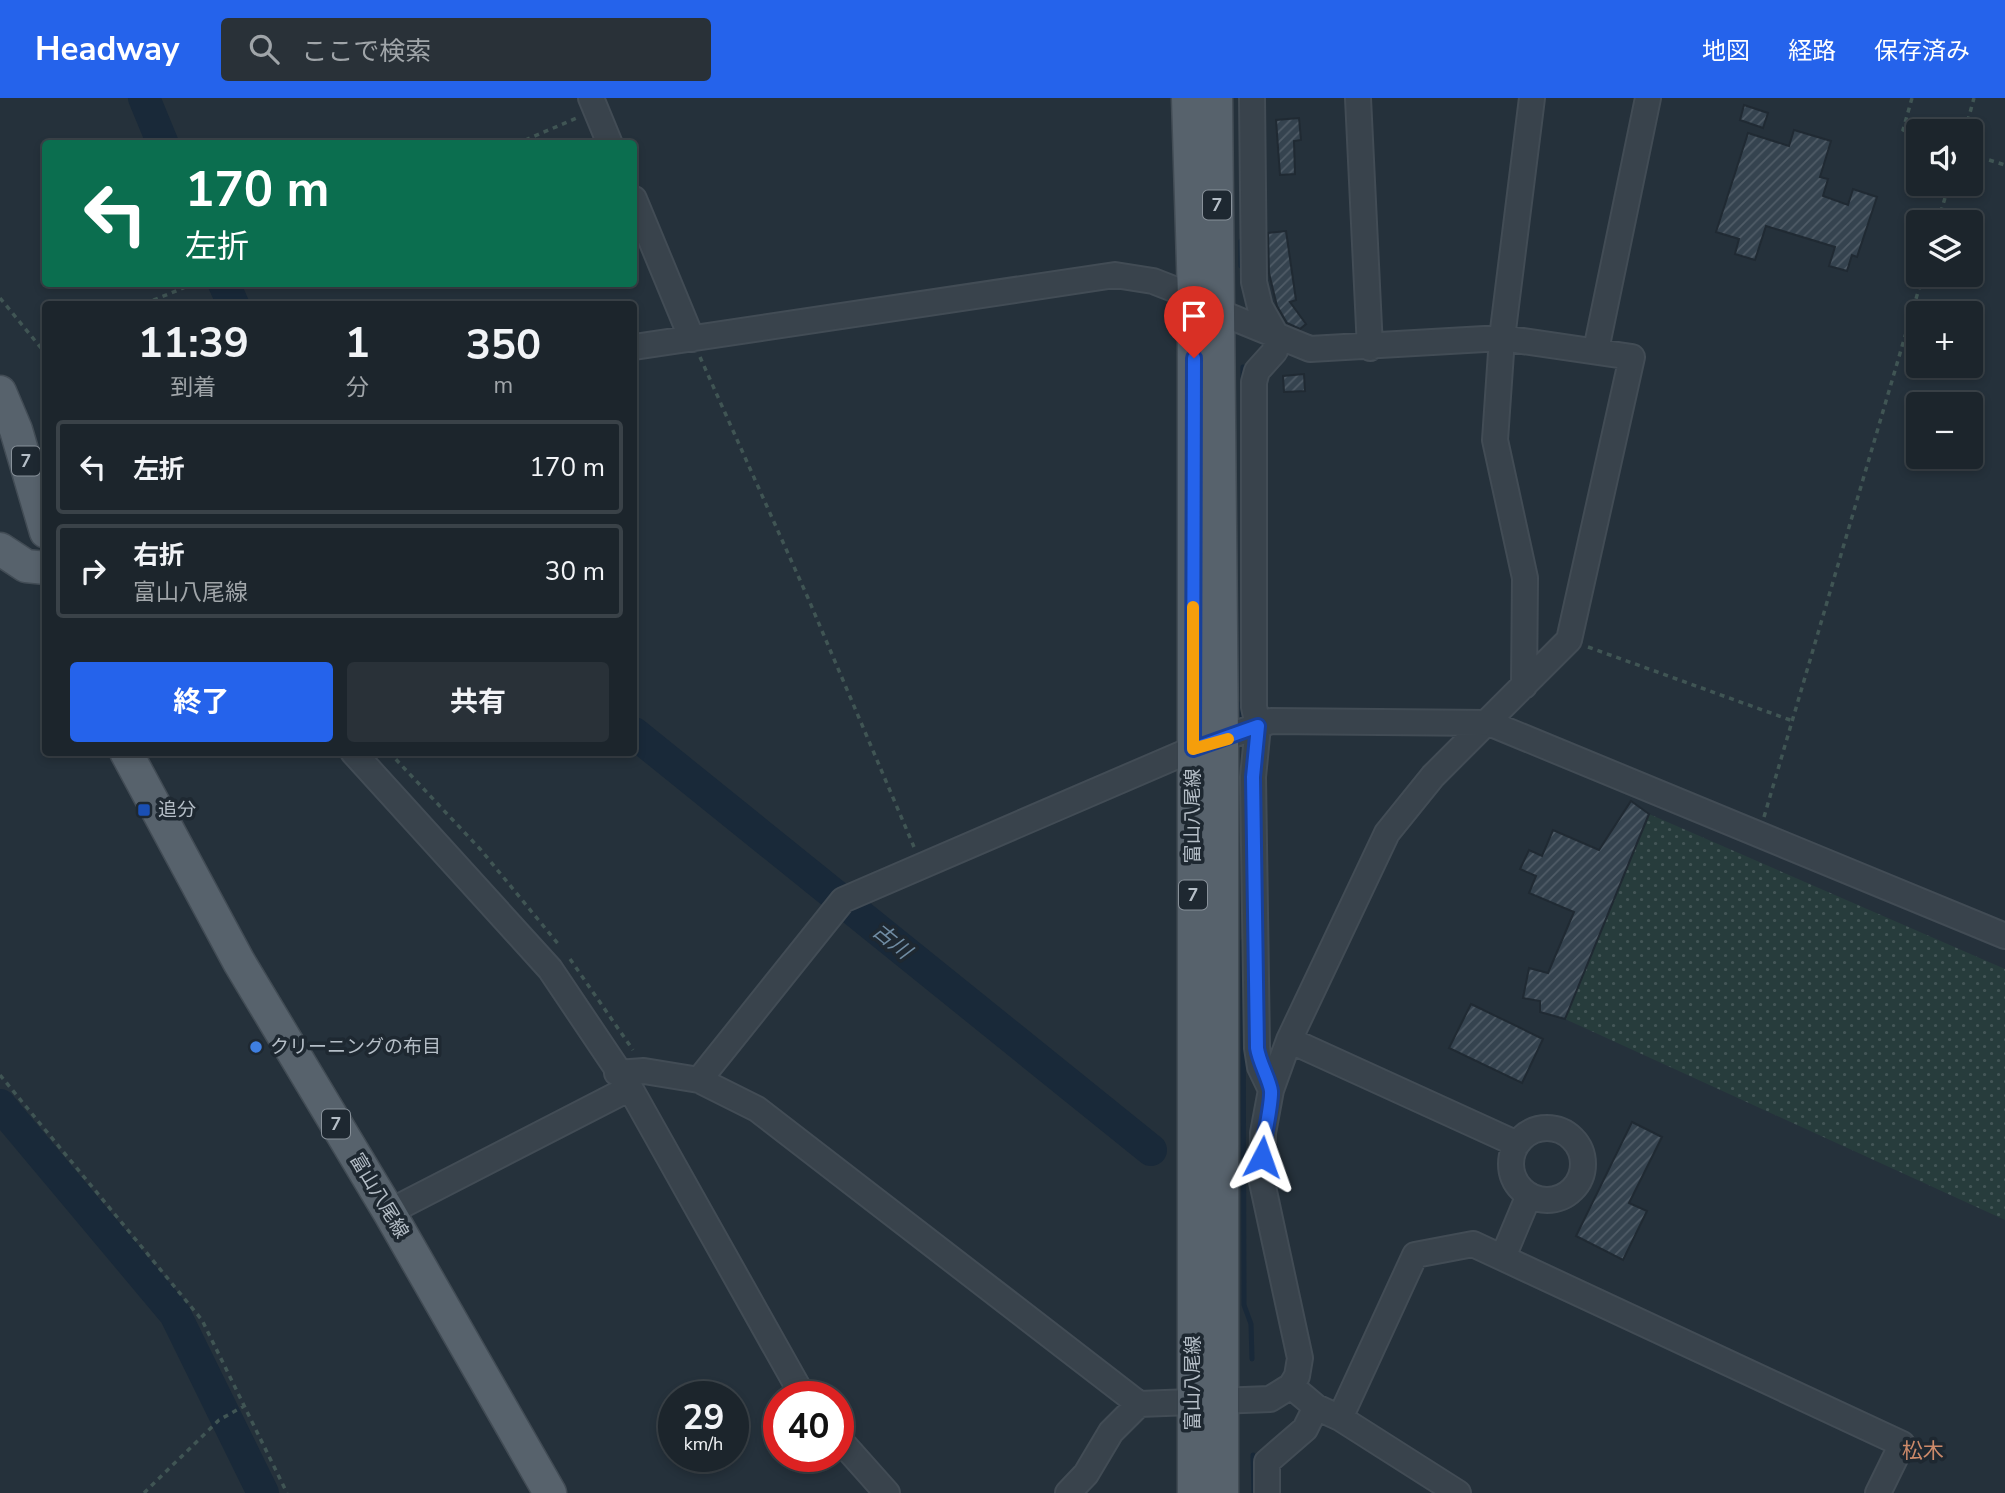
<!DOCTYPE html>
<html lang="ja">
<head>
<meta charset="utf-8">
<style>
  body { margin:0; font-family:"Nunito Sans","Noto Sans JP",sans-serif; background:#293138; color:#f1f3f6; height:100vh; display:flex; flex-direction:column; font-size:26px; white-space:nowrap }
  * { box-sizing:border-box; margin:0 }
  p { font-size:23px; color:#a0a5a9 }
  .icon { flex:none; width:38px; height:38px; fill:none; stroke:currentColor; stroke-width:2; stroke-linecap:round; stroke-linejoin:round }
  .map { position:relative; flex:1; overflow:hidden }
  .panel { position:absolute; left:42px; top:203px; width:595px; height:455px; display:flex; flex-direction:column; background:#1c252c; border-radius:7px; box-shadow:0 4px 10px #0003,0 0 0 2px #3a4248 }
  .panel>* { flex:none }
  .banner { position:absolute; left:42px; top:42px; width:595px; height:147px; border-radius:7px; box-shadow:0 4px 10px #0003,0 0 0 2px #3a4248; background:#0b6e4f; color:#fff; overflow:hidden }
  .buttons { position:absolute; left:1906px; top:21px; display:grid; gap:14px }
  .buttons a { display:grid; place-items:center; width:77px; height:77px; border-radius:7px; background:#1c252c; box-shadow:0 4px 10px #0003,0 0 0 2px #3a4248; font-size:35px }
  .speed { position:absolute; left:658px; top:1283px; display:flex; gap:14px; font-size:35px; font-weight:700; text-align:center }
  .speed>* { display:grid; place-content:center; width:91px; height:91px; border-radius:50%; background:#1c252c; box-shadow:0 4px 10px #0003,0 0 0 2px #3a4248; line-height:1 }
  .speed small { font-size:18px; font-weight:400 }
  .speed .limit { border:10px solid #d22; background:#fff; color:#111 }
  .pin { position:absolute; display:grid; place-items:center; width:60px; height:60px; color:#fff; margin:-72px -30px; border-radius:50% 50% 50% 0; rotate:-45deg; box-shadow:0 0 7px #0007 }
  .pin .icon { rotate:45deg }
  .me { position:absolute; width:77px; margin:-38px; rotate:4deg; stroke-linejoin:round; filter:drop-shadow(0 0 5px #0008) }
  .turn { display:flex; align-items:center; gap:24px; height:147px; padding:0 28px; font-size:32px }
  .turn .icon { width:91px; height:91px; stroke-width:2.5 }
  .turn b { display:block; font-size:49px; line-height:60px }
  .eta { display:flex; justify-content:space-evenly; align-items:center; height:119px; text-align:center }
  .eta b { font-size:42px; font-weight:700; line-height:49px }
  .primary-button { display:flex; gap:14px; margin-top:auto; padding:14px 28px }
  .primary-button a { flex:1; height:80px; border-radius:7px; background:#2563eb; color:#fff; font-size:28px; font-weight:700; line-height:80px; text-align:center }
  .primary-button a+a { background:#293138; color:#f1f3f6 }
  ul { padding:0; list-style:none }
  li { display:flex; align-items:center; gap:21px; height:94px; margin:0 14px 10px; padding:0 14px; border:4px solid #3a4248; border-radius:7px }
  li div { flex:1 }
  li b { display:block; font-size:26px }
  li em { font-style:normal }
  header { display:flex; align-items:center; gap:42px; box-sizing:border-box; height:98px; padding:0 35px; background:#2563eb; color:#fff }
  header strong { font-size:33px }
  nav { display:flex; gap:38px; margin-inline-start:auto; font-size:24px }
  .search { width:490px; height:63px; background:#293138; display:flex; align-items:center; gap:18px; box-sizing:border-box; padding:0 24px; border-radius:7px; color:#a0a5a9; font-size:26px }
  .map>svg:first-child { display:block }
  .grass { fill:url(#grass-dots) }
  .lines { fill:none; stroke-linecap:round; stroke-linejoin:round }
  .stream { stroke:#192939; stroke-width:5 }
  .river { stroke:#192939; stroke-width:32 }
  .building { fill:url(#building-hatch); stroke:#202a33; stroke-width:2 }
  .minor-casing { stroke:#424c55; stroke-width:28 }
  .major-casing { stroke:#424c55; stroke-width:35 }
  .path { stroke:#405554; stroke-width:3.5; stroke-dasharray:5 5; stroke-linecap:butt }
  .minor { stroke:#39434c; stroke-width:24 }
  .major { stroke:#57626c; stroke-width:32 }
  .route-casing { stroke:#184099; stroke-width:18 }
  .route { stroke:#2563eb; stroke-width:12 }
  .slow { stroke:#f59e0b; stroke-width:12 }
  .transit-dot { fill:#1a4fb4; stroke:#1e2831; stroke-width:2.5 }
  .shop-dot { fill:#3f7fe0; stroke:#1e2831; stroke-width:2.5 }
  .labels { text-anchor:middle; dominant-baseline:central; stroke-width:7; stroke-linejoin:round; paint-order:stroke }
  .shield { fill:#1e2831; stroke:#88919a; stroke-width:2 }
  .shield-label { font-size:18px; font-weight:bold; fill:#b5bec7 }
  .poi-label { font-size:19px; fill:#b5bec7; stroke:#1e2831; text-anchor:start }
  .street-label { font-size:19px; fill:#b5bec7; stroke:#1e2831 }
  .water-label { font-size:21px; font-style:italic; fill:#708ca3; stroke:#1e2831 }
  .neighbourhood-label { font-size:21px; fill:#cd8a6a; stroke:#1e2831 }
</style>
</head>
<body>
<header>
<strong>Headway</strong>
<div class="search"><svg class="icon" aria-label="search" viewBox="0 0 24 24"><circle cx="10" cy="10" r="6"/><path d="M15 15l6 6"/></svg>ここで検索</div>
<nav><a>地図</a><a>経路</a><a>保存済み</a></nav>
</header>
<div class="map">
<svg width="2005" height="1395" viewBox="0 0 2005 1395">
  <defs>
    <pattern id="grass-dots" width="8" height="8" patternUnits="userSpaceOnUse" patternTransform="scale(1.75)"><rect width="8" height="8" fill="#273c3c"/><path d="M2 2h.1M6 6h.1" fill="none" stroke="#445657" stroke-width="1.8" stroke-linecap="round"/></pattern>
    <pattern id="building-hatch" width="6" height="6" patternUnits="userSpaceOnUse" patternTransform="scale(1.75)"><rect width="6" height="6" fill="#35434f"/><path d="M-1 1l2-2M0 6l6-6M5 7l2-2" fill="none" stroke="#505c67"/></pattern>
  </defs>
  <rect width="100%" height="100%" fill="#25313b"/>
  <path class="grass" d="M1649,716l356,155v251l-440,-201z"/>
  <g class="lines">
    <path class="stream" d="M1241,143v25
      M1243,284v-15
      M1242,625v-20
      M1243,843l1,364 7,19 1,35
      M1253,1357l1,38"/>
    <path class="river" d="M144,0l19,46
      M224,186l9,20
      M634,635l517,417
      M0,1007l175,209 88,179"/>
  </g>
  <path class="building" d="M1744,7l24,8 -5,15 -23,-8z
    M1299,20l2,22 -7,1 1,33 -15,1 -4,-55z
    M1794,32l37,11 -11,36 8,2 -5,17 25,9 5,-16 24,8 -20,60 -5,-2 -5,16 -18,-5 6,-19 -69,-21 -11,34 -20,-6 4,-15 -23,-7 32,-99 41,13z
    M1286,133l10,69 -6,2 16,22 -6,5 -13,-6 -10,-17 -8,-33 -1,-40z
    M1304,276l1,17 -21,1 -1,-16z
    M1631,703l18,13 -84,205 -25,-7v-11l-17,-3 6,-30 19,5 26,-61 -45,-19 7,-17 -16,-7 9,-19 13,6 11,-26 46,20z
    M1471,906l72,35 -21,44 -73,-35z
    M1632,1024l30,15 -33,66 18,8 -24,49 -47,-24z"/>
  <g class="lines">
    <defs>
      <path id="minor" d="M591,0l19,46
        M1252,0l2,184 6,25 16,28 -1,16 -18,20 -3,11v325l4,19 -5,51 4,271 3,19 11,23
        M1358,0l12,250
        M634,101l58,140
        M634,249l481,-72 38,6 41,16 25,15 91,37 192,-11 130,19 -63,283 -136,136 -46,57 -98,207 -18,50 -8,43 -1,49 38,176 -3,18 -6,10 -21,13 -131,5 -28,28 -25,42 -18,19
        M1596,252l52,-252
        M1524,588l1,-108 -30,-138 7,-102 30,-240
        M353,654l197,217 80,119 173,308
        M1289,942l228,104
        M617,975l27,-2 55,9 58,29 382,295
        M699,982l144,-180 350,-151 78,-28 218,2 516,213
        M1511 1066a36 36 0 1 1 72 0a36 36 0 1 1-72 0Z
        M389,1114l241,-124
        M1503,1159l26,-62
        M1291,1288l25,21 24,11 118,75
        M1340,1320l75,-163 58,-11 429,200 -24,49
        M838,1340l49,55
        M1267,1395v-31l38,-33 11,-22"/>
      <path id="major" d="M1188,0l6,199v1196
        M1216,0l6,643v752
        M0,294l16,38 30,102
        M0,451l26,17 20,2
        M126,654l113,210 150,250 161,281"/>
    </defs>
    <use href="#minor" class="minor-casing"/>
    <use href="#major" class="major-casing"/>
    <path class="path" d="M1912,0l-9,32 15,6
      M1965,33l9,-33
      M516,46l63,-27
      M1970,56l35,11
      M1938,124l11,-38
      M0,200l46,56
      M144,206l49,-20
      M700,259l108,241 106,249
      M1588,549l205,74
      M389,654l92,98 78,95
      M1764,719l159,-542
      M570,861l63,91
      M0,977l202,245 85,173
      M144,1395l75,-73 25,-14"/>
    <use href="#minor" class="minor"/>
    <use href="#major" class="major"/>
  </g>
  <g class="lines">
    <defs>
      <path id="route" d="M1194,260l-1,391 65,-23 -5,51 4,271c2,14 13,33 14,43 1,14 -8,48 -9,66"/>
    </defs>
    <use href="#route" class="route-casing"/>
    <use href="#route" class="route"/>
    <path class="slow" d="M1193,509v142l35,-10"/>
  </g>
  <rect class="transit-dot" x="137" y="705" width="14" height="14" rx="3.5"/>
  <circle class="shop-dot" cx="256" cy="949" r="7"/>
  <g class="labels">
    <g class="shield">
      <rect x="1203" y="92.5" width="28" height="29" rx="5"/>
      <rect x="12" y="348.5" width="28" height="29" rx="5"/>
      <rect x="1179" y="782.5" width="28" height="29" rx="5"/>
      <rect x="322" y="1011.5" width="28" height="29" rx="5"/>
    </g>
    <g class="shield-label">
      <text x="1217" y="107">7</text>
      <text x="26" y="363">7</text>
      <text x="1193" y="797">7</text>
      <text x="336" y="1026">7</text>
    </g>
    <g class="poi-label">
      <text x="158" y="712">追分</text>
      <text x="270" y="949">クリーニングの布目</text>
    </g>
    <g class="street-label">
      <text transform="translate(1193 718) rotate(-90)">富山八尾線</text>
      <text transform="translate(379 1098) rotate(59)">富山八尾線</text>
      <text transform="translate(1193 1285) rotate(-90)">富山八尾線</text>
    </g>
    <g class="water-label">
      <text transform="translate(892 843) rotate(39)">古川</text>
    </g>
    <g class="neighbourhood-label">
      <text x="1923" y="1353">松木</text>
    </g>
  </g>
</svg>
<div class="buttons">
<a><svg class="icon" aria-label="sound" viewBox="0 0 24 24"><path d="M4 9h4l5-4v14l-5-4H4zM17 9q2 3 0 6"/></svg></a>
<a><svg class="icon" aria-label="layers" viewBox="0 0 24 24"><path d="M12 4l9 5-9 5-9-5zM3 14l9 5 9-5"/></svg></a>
<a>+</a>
<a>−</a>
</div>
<div class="speed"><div>29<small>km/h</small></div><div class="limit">40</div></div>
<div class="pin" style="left:1194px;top:260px;background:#d93025"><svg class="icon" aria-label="arrive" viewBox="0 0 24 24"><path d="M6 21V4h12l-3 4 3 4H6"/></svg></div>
<svg class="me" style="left:1262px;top:1059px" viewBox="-20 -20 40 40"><path d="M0-17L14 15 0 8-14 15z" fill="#2563eb" stroke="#fff" stroke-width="4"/></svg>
<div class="banner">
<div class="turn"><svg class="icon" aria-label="left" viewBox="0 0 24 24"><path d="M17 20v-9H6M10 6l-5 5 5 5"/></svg><div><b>170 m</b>左折</div></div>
</div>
<section class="panel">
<div class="eta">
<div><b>11:39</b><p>到着</p></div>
<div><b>1</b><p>分</p></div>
<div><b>350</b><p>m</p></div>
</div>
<ul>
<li><svg class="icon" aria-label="left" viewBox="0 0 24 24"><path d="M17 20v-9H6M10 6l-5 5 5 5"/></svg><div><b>左折</b></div><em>170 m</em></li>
<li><svg class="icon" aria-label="right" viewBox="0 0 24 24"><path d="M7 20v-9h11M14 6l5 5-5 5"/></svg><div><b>右折</b><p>富山八尾線</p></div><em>30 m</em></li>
</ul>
<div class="primary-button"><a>終了</a><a>共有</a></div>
</section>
</div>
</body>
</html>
